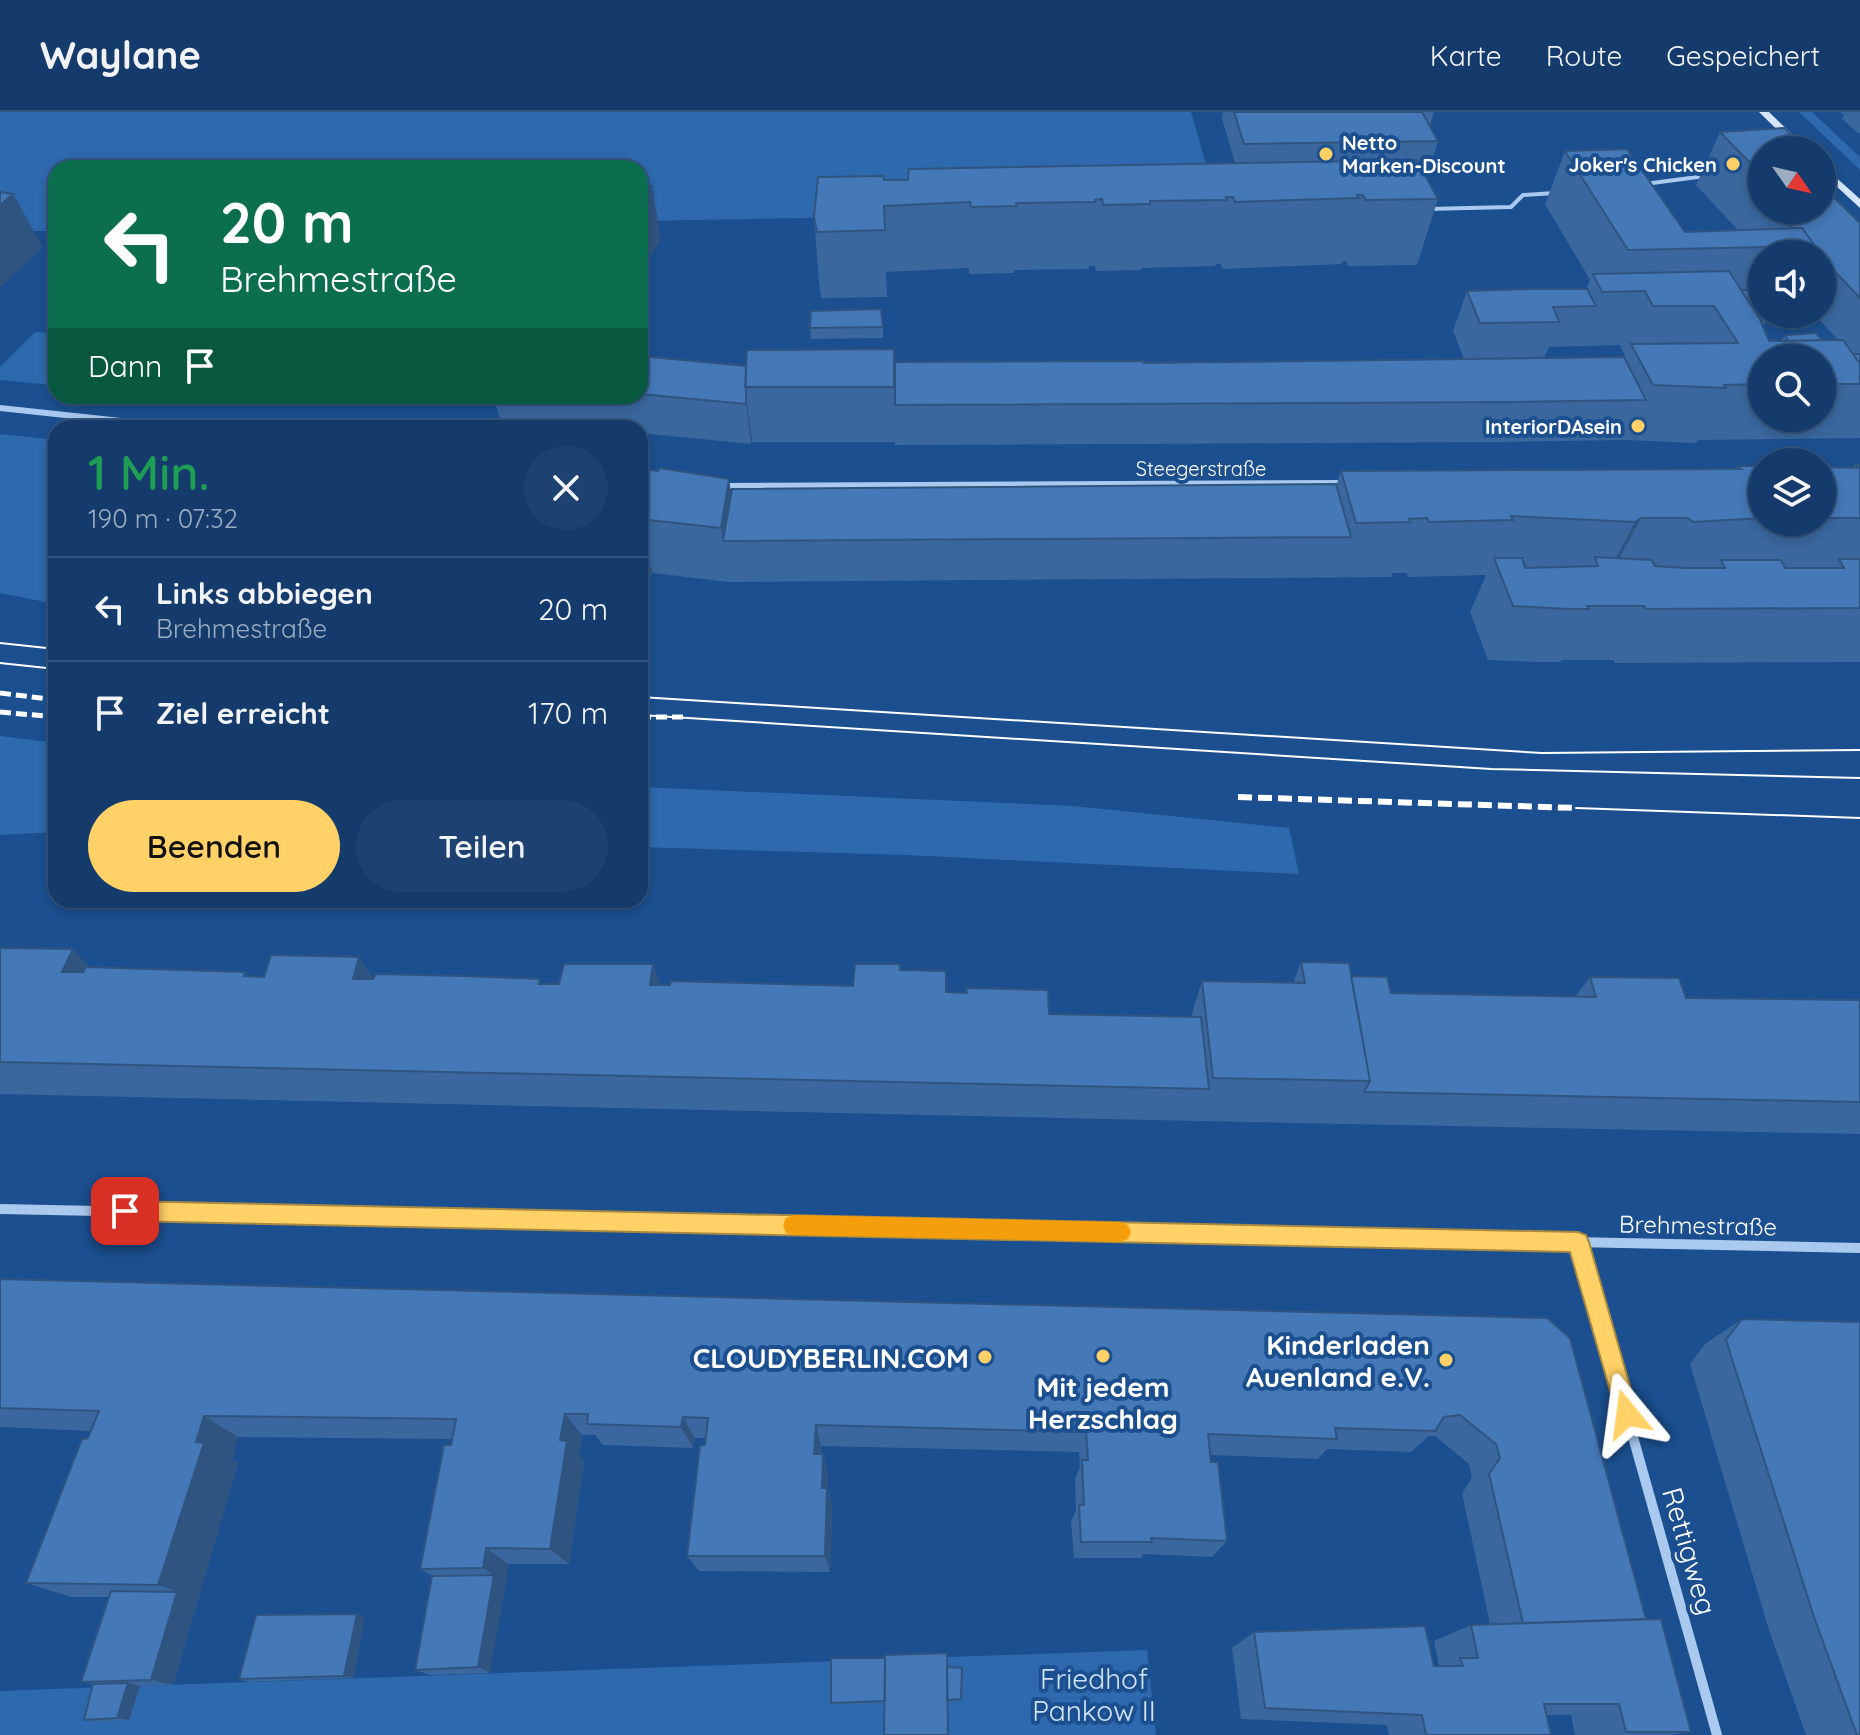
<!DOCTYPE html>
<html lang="de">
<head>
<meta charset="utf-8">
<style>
  body { margin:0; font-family:Quicksand,sans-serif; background:#1d4271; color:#f1f3f6; height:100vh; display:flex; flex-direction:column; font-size:30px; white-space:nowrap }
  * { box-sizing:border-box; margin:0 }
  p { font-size:26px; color:#9dadc1 }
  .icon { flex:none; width:44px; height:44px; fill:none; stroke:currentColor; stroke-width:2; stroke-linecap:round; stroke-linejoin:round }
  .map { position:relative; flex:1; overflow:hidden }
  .details { position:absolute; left:48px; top:308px; width:600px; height:488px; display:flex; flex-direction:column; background:#143b6b; border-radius:24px; box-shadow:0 4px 12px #0003,0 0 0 2px #33557e }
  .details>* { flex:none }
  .top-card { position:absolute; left:48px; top:48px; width:600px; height:244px; border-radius:24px; box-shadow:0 4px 12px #0003,0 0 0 2px #33557e; background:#0b6e4f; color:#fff; overflow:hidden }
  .needle { width:52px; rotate:124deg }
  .controls { position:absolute; left:1748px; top:24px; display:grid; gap:16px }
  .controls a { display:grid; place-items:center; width:88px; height:88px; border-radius:50%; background:#143b6b; box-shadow:0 4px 12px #0003,0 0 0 2px #33557e; font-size:40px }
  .pin { position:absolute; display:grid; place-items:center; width:68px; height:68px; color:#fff; margin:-34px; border-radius:16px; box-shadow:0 4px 12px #0006 }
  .me { position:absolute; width:88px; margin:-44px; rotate:344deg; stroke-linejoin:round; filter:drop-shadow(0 0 6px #0008) }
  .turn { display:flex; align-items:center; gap:28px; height:168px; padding:0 40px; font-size:36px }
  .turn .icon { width:104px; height:104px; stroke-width:2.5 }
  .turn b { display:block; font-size:56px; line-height:68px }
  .then { display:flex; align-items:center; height:76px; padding:0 40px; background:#0003; gap:16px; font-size:30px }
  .round { display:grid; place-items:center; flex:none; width:84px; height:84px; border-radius:42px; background:#1d4271 }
  .summary { display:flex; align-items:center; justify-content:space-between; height:136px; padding:0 40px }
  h1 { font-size:48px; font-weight:600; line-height:60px; color:#1e9e55 }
  .button { display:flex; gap:16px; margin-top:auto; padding:16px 40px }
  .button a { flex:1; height:92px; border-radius:48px; background:#ffd166; color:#111; font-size:32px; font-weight:600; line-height:92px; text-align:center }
  .button a+a { background:#1d4271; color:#f1f3f6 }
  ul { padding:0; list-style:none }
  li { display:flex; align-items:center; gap:24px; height:104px; padding:0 40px; border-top:2px solid #33557e }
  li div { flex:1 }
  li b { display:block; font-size:30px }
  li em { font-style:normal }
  header { display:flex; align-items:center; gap:48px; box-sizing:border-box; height:112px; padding:0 40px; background:#143b6b; border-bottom:2px solid #33557e }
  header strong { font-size:38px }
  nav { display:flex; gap:44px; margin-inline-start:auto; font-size:28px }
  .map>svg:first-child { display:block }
  .green { fill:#2e69ad }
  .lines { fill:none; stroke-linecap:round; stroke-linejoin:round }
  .service { stroke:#a9c9ee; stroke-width:4 }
  .minor-far1 { stroke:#a9c9ee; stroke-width:6 }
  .minor { stroke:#a9c9ee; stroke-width:10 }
  .secondary { fill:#d6e6fa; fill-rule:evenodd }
  .tram { stroke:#fff; stroke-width:2 }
  .rail-far1 { stroke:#fff; stroke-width:5; stroke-dasharray:11 5; stroke-linecap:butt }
  .rail { stroke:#fff; stroke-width:6; stroke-dasharray:14 6; stroke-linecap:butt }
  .wall { fill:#3a679d; fill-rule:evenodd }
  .shaded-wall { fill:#305480 }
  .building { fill:#4478b7; stroke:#305480; stroke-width:2 }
  .route { fill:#ffd166; stroke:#a68842; stroke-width:2 }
  .slow { fill:#f59e0b }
  .poi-dot { fill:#ffd166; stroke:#1b4f8f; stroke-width:3 }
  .labels { text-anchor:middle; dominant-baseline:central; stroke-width:8; stroke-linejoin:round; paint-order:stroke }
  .far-poi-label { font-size:20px; font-weight:bold; fill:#fff; stroke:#1b4f8f; text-anchor:end }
  .far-street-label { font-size:20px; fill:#fff; stroke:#1b4f8f }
  .street-label { font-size:24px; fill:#fff; stroke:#1b4f8f }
  .near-poi-label { font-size:28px; font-weight:bold; fill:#fff; stroke:#1b4f8f; text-anchor:end }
  .near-street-label { font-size:28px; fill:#fff; stroke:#1b4f8f }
  .near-park-label { font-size:28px; fill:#cfe3fa; stroke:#1b4f8f }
</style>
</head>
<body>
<header>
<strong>Waylane</strong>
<nav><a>Karte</a><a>Route</a><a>Gespeichert</a></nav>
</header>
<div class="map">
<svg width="1860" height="1623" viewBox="0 0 1860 1623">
  <rect width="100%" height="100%" fill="#1b4f8f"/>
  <path class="green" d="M0,0h1191l22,77 -19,22 -554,10v-53h-584v63h-56z
    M1799,0h13l48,45v13z
    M56,218v51l-4,4 -52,-5v-13l35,-35 18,1z
    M0,322l56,6v164l-56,-11z
    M0,624l56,7v89l-56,3z
    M640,675l433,19 216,22 10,46 -392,-19 -267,-8z
    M1147,1538l9,85h-1156v-44z"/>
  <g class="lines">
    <path class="service" d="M1645,72l60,-8
      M1427,97l84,-2 12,-12 32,-2"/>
    <path class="minor-far1" d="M0,296l186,20
      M723,374l622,-3"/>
    <path class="minor" d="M0,1097l1860,39
      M1578,1130l139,493"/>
    <path class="secondary" d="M1759,0h10l39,38h-10z
      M1822,53l38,34v9l-38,-35z"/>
    <path class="tram" d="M0,531l56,6
      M0,551l56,6
      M640,585l902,56 318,-3
      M640,603l851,54 369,9
      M1576,696l284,10"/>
    <path class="rail-far1" d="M0,581l56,7
      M0,600l56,5
      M640,605h46"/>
    <path class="rail" d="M1238,685l338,11"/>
  </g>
  <path class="wall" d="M1223,0h211l-4,14 8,15 -9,30h-6l15,28 -21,66 -69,1 -2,-5h-4v3l-120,5 -1,-5h-5l-1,2 -73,2 -1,2 -45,1 -1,-5h-6v3l-75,1v3l-45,1v-6l-83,4 1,25 -66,1 -2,-15 -5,-66 70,-37 351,-17 -13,-44z
    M1840,0h20v21h-2l-16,-14 2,-4z
    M1720,20l84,16 -1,2h-41v60h60v-45l14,14 -7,14 31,30v215l-162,2 -2,3 -70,-3 -127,2 -604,3v-3h-143v-3l-1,5 -111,-11v-5h-55l-85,-9 -7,-23h147v-40l106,10 149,-3h249l320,-4 -11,-28 14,-40 119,-2 4,-9 -45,-76 20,-53 120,81 53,-2 -42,-45zM1762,142h60v60h-8l24,26h-16l-37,-5 -4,6h-12l-7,-16h2l6,-11 -8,-13zM1620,233l5,11 -1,3 -80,-1 5,-11zM1762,246h60v60h-60z
    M56,197v28l-10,-17z
    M883,215v11l-72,1 -1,-11z
    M288,284h57l-4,6z
    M1855,352l5,1v197l-245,1 -1,-3h-52l-2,2h-21l-51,-2 -18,-48 16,-37 -78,2 -1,-4h-15l-1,4 -662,5 -77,-9 -1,3 -11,-1v-106l91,24 605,-7 5,-15 396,-2 1,-3h24v56h60v-55l31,1z
    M0,836l90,19 159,9 15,1 95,-20 14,22 169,5h17l94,-20 7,21 193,1 47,-16 46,22 103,22 142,3 11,-36 91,2 8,-21 50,14 40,17 184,4 15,-20 96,21 174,2v134l-663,-13 -1197,-27z
    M0,1167l1547,39 99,301 45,113 -20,3h-96l-4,-20h-24l4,20h-162l-2,-10 -146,-6 -9,-71 22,-16 183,34h2l-5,-25 37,-16 19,-1 -28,-131 10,-15 -3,-14 -34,-28h-6l-18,16 -84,-3 -9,10 -108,-4 17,86 -15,16 -69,-3 -2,4h-67l-3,-36 5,-12 -1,-31 5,-12 -1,-15 -258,-6v8h2l5,20v14l4,18 -2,66 -131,-1 -12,-15 19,-118h-11l-2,10 -90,-3 -8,-10h-13l-3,20 5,6 -15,103h-61l-18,109 -60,2 -15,-5 17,-94 -12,-7 33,-130 -215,-2 -6,23 6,3 -65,222 -34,1 -10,34 -33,2 -12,-2 9,-36 -12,-2 28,-85h-38l-45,-14 65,-152 -91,-4z
    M1742,1207l118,416h-54l-37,-105 -79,-266 15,-20z
    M365,1505l-12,61 -104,4 -10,-3z
    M947,1555l15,1 -1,33 -129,4 -1,-2z"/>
  <path class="shaded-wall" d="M652,74l9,53 -21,38v-70z
    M13,82l30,53 -43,41v-83z
    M338,284h7l-4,6z
    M746,286l6,41 -1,5 -5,-40z
    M729,367l8,55 -14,7 6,41 -8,-54z
    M1641,406l-29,54 -6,5 29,-55z
    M640,407l12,54 -1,3 -11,-49z
    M73,837l33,35 -44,-12z
    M359,845l22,35 -28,-13z
    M653,852l11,34 -14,-13z
    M565,1302l17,21 -3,20 5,6 -15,103 -19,-15 10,-109z
    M204,1304l34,21 -6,23 6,3 -65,222 -22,-5 26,-88 -19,-7z
    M683,1305l12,21 -2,10 -12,-21z
    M816,1313l5,21 -2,27 -5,-19z
    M823,1342l5,20v14l4,18 -2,66 -5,-16 -3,-68z
    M486,1436l22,16 -2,19 -23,-15z
    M494,1463l12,8 -16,90 -12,-6z
    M357,1502l8,3 -12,61 -9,-2z
    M128,1571l12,3 -11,34 -12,-2z"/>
  <path class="building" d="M1234,0h188l16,29 -194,3z
    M1784,16l20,20h-5l2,2h-39v25l-42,-43z
    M1627,37l58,83 117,-4 13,18 -187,4 -63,-99z
    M1417,48l21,39 -72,1 -3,-5h-6l2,3 -124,4 -2,-5h-7l1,3 -77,1v3l-47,1 -1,-6 -7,1v2l-79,1 1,3 -46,1 -1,-5 -86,4 1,24 -68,2 -3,-15 4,-40 65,-1 1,4h24l1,-11z
    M1822,53l14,14h-14z
    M640,73l12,1 -12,21z
    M0,80l13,2 -13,11z
    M1822,81h7l31,30v75l-36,-38h-2v-6h-11l4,-8 -13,-18h-9l-17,-18h46z
    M1729,159l31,48 9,22 74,-1 17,24v20h-38v-26h-60v26l-38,1 2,3 -73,-3 -22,-41 107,-1 -24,-37h-61l-8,-15 -43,1 -9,-18z
    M1529,177h58l9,17 -43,1 6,15 -79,1 -13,-32z
    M1741,178h13l8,12v12h8h-13z
    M56,197v12l-10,-1z
    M881,197l2,18 -73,1 1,-17z
    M1816,221l6,7 -34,1 -3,-6z
    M894,237v38h-149l2,-37z
    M1853,242h7v10z
    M640,244l106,10v38l-106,-10z
    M1624,245l22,43 -131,2 -620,3v-43l249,-1v2z
    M238,314l21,2h-23z
    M1855,352l5,1v53h-38v-51l36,1z
    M1738,354h24v52l-68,4 -7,-4h-46l-6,4 -124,-6 2,4 -84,2 -2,-4 -18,1 1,3 -54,1 -15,-52 400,-2z
    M660,356l69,11 -8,49 -81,-9v-50l18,2z
    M1336,372l15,53 -628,4 9,-52z
    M1595,445l57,3 3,6 30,2h40l-4,-8h60l4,8h59l-5,-9h21v49l-214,1 -2,-3h-57l2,3h-22l-54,-3 -19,-48h28l3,10 73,-2z
    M0,836l73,1 -11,23h21l3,-5 159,5 -1,4 20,1 7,-22 45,1 43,1 -6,22h20l3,-5 85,2 79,3 -1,5h20l5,-20h89l-3,21h20l1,-4 182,5 2,-22h45v6l46,1v21l21,1 -1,-5 82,2 1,24 152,3 8,72 -1209,-27z
    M1301,850l48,1 21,118 -157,-3 -11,-97 103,2z
    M1351,864l36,1 4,16 205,4 -6,-20 89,1 7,20 174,2v102l-496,-10 6,-11z
    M0,1167l1547,39 23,20 76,281 -123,4 -34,-149 11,-16 -4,-14 -36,-29 -16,2 -9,14 -100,-3 2,11 -129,-5 3,28h7l9,79 -76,-3 1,4h-71l-2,-37h5l-2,-45h6l-2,-28 -270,-7 -2,29h9l-1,34h5l-2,68h-138l13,-111h5l3,-27 -25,-1 -2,10 -94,-3 1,-10h-23l-5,26 7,1 -17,108 -64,-1 -3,20 -63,1 24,-124h7l5,-26 -252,-3 -8,26 8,1 -46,142 -132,-2 56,-144 6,-1 11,-27 -99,-3z
    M1742,1207l118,3v413h-3l-43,-118 -88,-277z
    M494,1463l-16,92 -63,3 17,-94z
    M111,1479l66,1 -26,88 -70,2z
    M357,1502l-13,62 -105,3 17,-64z
    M1661,1507l30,113h-65l-7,-28h-75l7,31h-125l-4,-20 -157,-7 -11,-76 171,-6 9,40h29l-3,-8h18l-7,-33z
    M947,1541l1,82h-64l1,-80z
    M831,1546h54v43l-54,2z
    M947,1555l15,1 -1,31 -14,1z
    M128,1571l-11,35 -33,2 9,-36z"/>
  <path class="route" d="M125,1089l1453,31 8,3 3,7 49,172 -3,8 -8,3 -8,-3 -49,-170 -1445,-31 -7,-3 -3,-7 3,-7z"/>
  <path class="slow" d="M794,1103l326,7 8,3 3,7 -3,7 -8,3 -326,-7 -8,-2 -3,-8 3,-7z"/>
  <g class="poi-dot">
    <circle cx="1326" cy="42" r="8"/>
    <circle cx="1733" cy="52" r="8"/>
    <circle cx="1638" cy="314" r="8"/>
    <circle cx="1103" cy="1244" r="8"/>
    <circle cx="985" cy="1245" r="8"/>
    <circle cx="1446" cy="1248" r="8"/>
  </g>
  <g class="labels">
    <g class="far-poi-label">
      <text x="1342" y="30" text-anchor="start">Netto<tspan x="1342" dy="23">Marken-Discount</tspan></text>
      <text x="1717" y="52">Joker's Chicken</text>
      <text x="1622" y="314">InteriorDAsein</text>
    </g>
    <g class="far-street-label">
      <text x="1201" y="356">Steegerstraße</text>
    </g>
    <g class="street-label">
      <text transform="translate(1698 1113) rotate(1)">Brehmestraße</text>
    </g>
    <g class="near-poi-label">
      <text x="1430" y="1232">Kinderladen<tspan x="1430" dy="32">Auenland e.V.</tspan></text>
      <text x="969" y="1245">CLOUDYBERLIN.COM</text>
      <text x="1103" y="1274" text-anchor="middle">Mit jedem<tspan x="1103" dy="32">Herzschlag</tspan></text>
    </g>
    <g class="near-street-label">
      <text transform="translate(1690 1439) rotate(74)">Rettigweg</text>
    </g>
    <g class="near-park-label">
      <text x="1094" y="1566">Friedhof<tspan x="1094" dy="32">Pankow II</tspan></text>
    </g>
  </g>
</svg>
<div class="controls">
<a><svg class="needle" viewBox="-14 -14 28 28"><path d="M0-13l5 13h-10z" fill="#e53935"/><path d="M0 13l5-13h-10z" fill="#9dadc1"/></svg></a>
<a><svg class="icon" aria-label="sound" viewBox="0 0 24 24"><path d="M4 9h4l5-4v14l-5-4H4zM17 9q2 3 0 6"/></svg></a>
<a><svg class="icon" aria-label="search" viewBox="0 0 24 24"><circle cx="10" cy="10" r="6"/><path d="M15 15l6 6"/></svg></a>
<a><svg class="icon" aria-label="layers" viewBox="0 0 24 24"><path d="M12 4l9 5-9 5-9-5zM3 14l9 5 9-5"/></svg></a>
</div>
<div class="pin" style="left:125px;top:1099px;background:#d93025"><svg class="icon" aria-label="arrive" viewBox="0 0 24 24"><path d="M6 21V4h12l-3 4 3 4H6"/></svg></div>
<svg class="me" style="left:1627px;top:1302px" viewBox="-20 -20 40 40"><path d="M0-17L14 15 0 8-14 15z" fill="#ffd166" stroke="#fff" stroke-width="4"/></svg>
<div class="top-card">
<div class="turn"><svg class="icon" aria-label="left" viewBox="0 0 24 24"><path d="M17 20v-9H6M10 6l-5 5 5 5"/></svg><div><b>20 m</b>Brehmestraße</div></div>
<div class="then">Dann<svg class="icon" aria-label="arrive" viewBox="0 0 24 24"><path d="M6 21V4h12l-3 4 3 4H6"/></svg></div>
</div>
<section class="details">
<div class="summary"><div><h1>1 Min.</h1><p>190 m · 07:32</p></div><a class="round"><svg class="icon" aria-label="close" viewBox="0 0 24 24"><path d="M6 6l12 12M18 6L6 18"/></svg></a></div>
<ul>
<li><svg class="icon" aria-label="left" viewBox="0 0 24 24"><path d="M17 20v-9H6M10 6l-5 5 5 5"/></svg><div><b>Links abbiegen</b><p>Brehmestraße</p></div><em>20 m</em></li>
<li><svg class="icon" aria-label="arrive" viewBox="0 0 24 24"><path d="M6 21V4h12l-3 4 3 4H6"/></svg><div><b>Ziel erreicht</b></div><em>170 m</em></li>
</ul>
<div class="button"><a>Beenden</a><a>Teilen</a></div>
</section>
</div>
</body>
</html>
